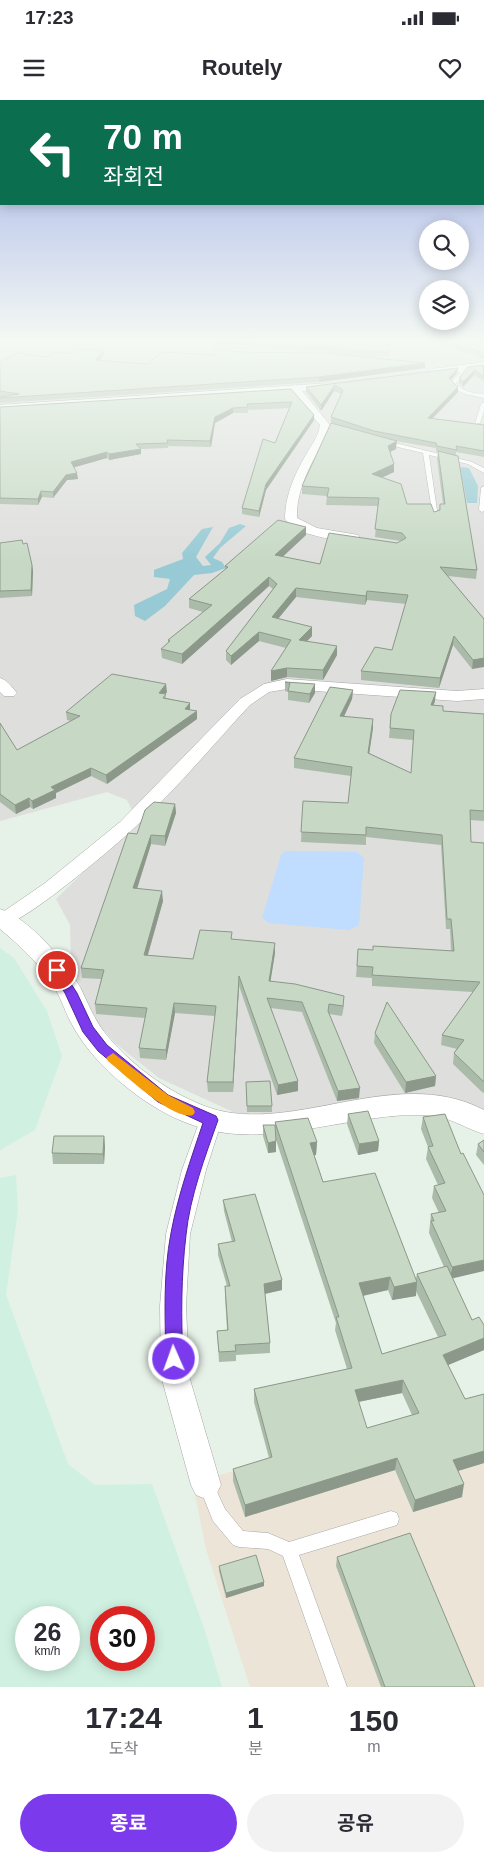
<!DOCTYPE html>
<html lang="ko">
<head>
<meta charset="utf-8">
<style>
  body { margin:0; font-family:Helvetica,"Noto Sans KR",sans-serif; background:#f2f2f3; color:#2b2b33; height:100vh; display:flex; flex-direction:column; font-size:19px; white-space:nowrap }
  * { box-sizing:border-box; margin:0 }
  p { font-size:16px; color:#7c7c81 }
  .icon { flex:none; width:28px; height:28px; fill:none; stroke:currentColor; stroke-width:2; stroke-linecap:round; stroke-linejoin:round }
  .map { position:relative; height:1587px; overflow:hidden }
  .side { display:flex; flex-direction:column; background:#fff; flex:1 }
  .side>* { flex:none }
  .banner { position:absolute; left:0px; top:0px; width:485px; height:105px; box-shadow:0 2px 12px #0003; background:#0b6e4f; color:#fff; overflow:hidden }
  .tools { position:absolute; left:419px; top:120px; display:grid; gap:10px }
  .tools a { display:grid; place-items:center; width:50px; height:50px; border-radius:50%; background:#fff; box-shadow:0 2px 12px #0003; font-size:25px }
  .speed { position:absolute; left:15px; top:1506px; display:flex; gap:10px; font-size:25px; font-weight:700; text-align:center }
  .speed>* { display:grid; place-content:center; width:65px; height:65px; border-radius:50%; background:#fff; box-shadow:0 2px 12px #0003; line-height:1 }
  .speed small { font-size:12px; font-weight:400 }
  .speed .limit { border:8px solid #d22; background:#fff; color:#111 }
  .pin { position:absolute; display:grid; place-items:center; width:42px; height:42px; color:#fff; margin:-21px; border:2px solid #fff; border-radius:50%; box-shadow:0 1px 5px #0007 }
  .me { position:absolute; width:55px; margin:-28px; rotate:358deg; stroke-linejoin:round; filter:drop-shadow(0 0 4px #0008) }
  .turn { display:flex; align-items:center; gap:18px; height:105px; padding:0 20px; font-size:22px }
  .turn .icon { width:65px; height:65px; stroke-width:2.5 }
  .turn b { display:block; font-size:35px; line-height:42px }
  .eta { display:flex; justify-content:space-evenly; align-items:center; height:85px; text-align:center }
  .eta b { font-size:30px; font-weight:700; line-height:35px }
  .primary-button { display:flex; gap:10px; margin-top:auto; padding:10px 20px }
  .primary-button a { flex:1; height:58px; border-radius:30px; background:#7c3aed; color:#fff; font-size:20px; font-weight:700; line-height:58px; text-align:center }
  .primary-button a+a { background:#f2f2f3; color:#2b2b33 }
  .status { display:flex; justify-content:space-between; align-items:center; height:35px; padding:0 25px; background:#fff; direction:ltr }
  .status svg { height:14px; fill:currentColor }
  header { display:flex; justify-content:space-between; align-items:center; height:65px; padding:0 20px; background:#fff; font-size:22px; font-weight:700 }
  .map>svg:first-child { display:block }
  .residential { fill:#dededd }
  .industrial { fill:#ebe4d7 }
  .farmland { fill:#d0f1e2; fill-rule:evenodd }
  .forest { fill:#97cad4 }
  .park { fill:#c0dcfe }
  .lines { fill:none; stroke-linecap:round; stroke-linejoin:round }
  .service-casing { stroke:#a7a7a7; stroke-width:1 }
  .minor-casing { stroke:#a7a7a7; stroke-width:1 }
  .tertiary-casing { stroke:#a7a7a7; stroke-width:1 }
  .service { fill:#fff; fill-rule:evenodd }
  .minor { fill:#fff; fill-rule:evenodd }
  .tertiary { fill:#fff; fill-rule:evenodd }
  .wall { fill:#abbba9; fill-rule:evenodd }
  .shaded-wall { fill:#8b988a }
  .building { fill:#c7d9c5; stroke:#8b988a; fill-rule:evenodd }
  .route { fill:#7c3aed; stroke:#51269a }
  .slow { fill:#f59e0b }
</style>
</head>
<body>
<div class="status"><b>17:23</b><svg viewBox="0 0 49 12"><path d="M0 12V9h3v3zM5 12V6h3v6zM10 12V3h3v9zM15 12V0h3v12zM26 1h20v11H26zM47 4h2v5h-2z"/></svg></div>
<header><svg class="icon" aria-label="menu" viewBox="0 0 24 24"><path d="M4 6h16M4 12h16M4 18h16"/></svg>Routely<svg class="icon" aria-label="heart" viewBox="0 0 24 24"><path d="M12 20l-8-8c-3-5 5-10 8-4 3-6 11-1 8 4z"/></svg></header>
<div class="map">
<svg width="484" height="1587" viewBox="0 0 484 1587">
  <rect width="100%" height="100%" fill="#e6f1e7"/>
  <path class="residential" d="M0,241h484v771l-213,6 -29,-2 -83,-38 -44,-35 -25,-29 -19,-54 -1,-35 -14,-26 81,-79 -10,-20 -20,-8 -107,29z"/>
  <path class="industrial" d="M484,1295v292h-234l-44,-138 -13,-64 27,-10z"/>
  <path class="farmland" d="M0,848l14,10 33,53 15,45 -27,74 -35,20z
    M16,1075l2,35 -12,85 62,169 27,21 57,-1 52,144 18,59h-222v-509zM26,1518h43v42h-43zM101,1518h43v42h-43z"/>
  <path class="forest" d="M460,367l9,1 9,18 -1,17h-10z
    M240,424l6,2 -26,22 -7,10 9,4 4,6 -14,5 -18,2 -29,31 -20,15 -10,-5 -1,-11 33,-16 3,-10 -16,-2v-7l29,-11 -1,-6 20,-24 11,-2 -17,30 7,9 8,-1 -6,-8 15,-14 9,-15z"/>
  <path class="park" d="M286,751l71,1 7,6 -5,67 -10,5 -80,-7 -7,-5 19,-63z"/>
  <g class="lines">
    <defs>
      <path id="service" d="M197,241c3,0 30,8 33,10l-2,1 -25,-5z
        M458,266l8,7 -10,10c7,9 17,10 28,11v4c-13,-3 -25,-3 -34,-15l10,-10 -5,-5z
        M484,302v9l-4,12 -5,1 6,-20z
        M383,340l89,22 12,6v5l-16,-9 -39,-9 9,62 -5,1 -10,-65 -42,-10 -1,-1z
        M484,386v25l-2,1 -3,-2 2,-22z
        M207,1378l5,3 13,28 18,22 25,2 21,9 102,-31 6,2 2,6 -2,6 -98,30 48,132h-18l-46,-131 -15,-7 -29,-2 -6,-2 -20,-24 -14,-35 3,-5z"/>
      <path id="minor" d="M484,262v6l-52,7 -5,-3 5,-3z
        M331,283l3,1v4l-32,3 28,34c-1,12 -9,22 -15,32 -10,18 -19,40 -18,61l20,10 41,7 2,3 -6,4c-22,-3 -54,-5 -69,-23 0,-21 8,-41 18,-59 6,-12 15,-21 17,-35l-28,-33 -292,19v-6z
        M0,578c7,2 12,9 17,15l-3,3h-10l-4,-4z
        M287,579l170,12 27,-2v10l-27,2 -170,-12 -18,3 -19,13c-39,42 -76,87 -118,125 -17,16 -115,100 -132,95v-11l45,-31 75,-61 120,-123 24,-15z
        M211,1011l8,3 3,6 -16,50 -16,64 -4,72 3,70 32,109 -5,10 -10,4 -10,-4 -5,-10 -30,-109 -1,-70 6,-72 16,-64 18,-50 3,-6z"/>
      <path id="tertiary" d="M0,809c28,8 66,53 80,78 8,16 14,32 25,46 25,31 60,57 97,72 85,35 191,-43 282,5v24c-17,-5 -31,-15 -49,-18 -26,-3 -54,1 -79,5 -86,14 -141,30 -218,-25 -27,-20 -52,-44 -68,-75 -6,-12 -10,-26 -18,-37 -13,-21 -33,-39 -52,-55z"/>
    </defs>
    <use href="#service" class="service-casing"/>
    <use href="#minor" class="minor-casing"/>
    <use href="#tertiary" class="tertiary-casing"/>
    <use href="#service" class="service"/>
    <use href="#minor" class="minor"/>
    <use href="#tertiary" class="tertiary"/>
  </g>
  <path class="wall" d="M215,241h175l-1,15 -22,1 -50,-6 -82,-2 -20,-4z
    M431,241h53v18z
    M103,250l1,5 -5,6 48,3 89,-12 189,16 -106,14 -319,21v-41z
    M484,265v17l-10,-7 -11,12 -4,-4v-5z
    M457,273l-6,7 7,12 -26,27 52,6v32l-28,-5v3l21,115 -1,9 -28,-3 36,43 -12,50 -19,-24 -14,43 -78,-8v-9l31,-21 14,-46 -39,-4 -2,5 -69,-8 -18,22 34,17 -5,5 30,14 -14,25 -36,-3 -16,4 15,-33 -27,-7 -28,24 -5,-5v-9l47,-62 -4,-3 -87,78 -20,-6 -1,-9 7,-6v-3l35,-28 -14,-4v-9l36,-29v-4l81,-39v8l-24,22 38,7 77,-21 4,-2 -26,-4 3,-31 -52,-1 1,-9 -25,-2v-8l29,-63v-6l10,-23 -7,-3 -13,20 -15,-19v-5zM396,341l40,7v3l2,1 -1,7 6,45h-3l-1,6 -5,2 -27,-8 -25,-26 12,-6 -4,-20 6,-3z
    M291,289l23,26v5l-48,70 -7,27 -17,-3v-6l33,-65 15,-35 -42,2v3h-15l-18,10 -4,24 -43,-1v2l-27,1v5l-32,6 -2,-2 -33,9 4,12 -11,1 -14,18 -11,-1 -4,8 -38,-1v-97z
    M0,443l32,22 1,6 -1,25 -32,2z
    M285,582l30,2v9l-6,10 -21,-3v-8l-3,-1z
    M353,590l-1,9 -8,17 29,12 -4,25 42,20 2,-33 -24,-2 2,-24 44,-13 -2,5 10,5 41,3v-3v110l-14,-1 1,22 13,1v250l-2,-1 -29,-28 1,-11 3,-4 -16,-4 1,-10 31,-43 -101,-6v-8l-16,-1 2,-28 15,1 78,1 -1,-22h-4l-5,-84 -75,-8v8l-65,-3 2,-41 45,2 3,-27 -57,-8v-10z
    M167,592l-2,2 1,4 24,5v7l7,9 -90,65 -16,-8 -35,17v5l-23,11 -3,-2 -14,7 -16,-12v-79l17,27 54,-29 -4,-1 -1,-8z
    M175,704l1,9 -11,33 -14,-2 -14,45 26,12 -15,54 45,4 39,-20 43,14 -5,28 74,25 -2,10 -13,-2 30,84 -22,3 -35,-89 -31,-4 27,83 -21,4 -38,-109 -6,106h-25l-1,-10 8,-66 -40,-3 -9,47 -26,-2 -1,-10 6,-30 -49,-4 -1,-10 6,-25 -19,-1 -1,-10 56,-134z
    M375,933l61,43 -1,10 -30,7 -31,-50z
    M246,982l26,24v6h-25z
    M348,1014l31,27 -1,10 -20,4 -11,-31z
    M445,1014l7,164 20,42 12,5v25l-36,15 17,34 19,-5v69l-26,8 4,26 -49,15 -18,-42 -150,47 -12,-36v-12l36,-11 -15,-56v-13l93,-20 -12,-39 1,-7 -60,-183v12l-8,1 -5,-17v-11l12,3v-6l42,20 -1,13h-2l9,27 93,96 1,-4 27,-7 -15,-34 2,-19 8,-1 -7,-15 2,-12 4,-1 -12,-26 2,-12 -7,-18 2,-12zM388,1190l4,10 24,-4v-5l22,46 -56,17 -19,-58zM402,1293l10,22 -45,13 -9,-26z
    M104,1036l1,11 -1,17h-51l-1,-11z
    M484,1040v25l-8,-10 2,-11z
    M223,1100l59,80v10l-17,4 5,49v10l-34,2v6l-17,1 -2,-31 10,-1 -2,-34v-10h2l-9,-31v-11l14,-2 -8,-31z
    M337,1457l138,130h-94l-45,-121z
    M219,1466l45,16v4l-38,12 -7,-27z"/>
  <path class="shaded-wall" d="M103,250l1,5 -8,11v-6z
    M425,263v5l-106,14v-5z
    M458,268l-1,5 -9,10 1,-5z
    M475,270l-1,5 -11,12v-5z
    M335,285l-1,6 -13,20v-6z
    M458,287v5l-31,32 1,-6z
    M233,308v5l-18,10 -4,24 -1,-6 5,-24z
    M314,315v5l-48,70 -7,27v-6l7,-27z
    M397,341l-1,8 -8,4v-7z
    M141,349v5l-32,6v-6z
    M107,352v6l-35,10 -1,-6z
    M394,364v8l-23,10 1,-8z
    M77,373l1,6 -11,1 -14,18v-6l13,-17z
    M41,391l1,6 -4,8v-6z
    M306,427v8l-31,29v-9z
    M32,465l1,6 -1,25 -1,-6z
    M269,477v9l-87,78v-10z
    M296,488v9l-24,29v-9z
    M367,491v9l-2,5 1,-9z
    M312,527v9l-13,13v-9z
    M259,532v9l-28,24v-9z
    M454,536l-1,9 -14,43 1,-10z
    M337,546v9l-14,25v-10z
    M484,558v9l-12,2 1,-9z
    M287,568v9l-16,4v-10z
    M166,584l1,8 -7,9 -1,-8z
    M315,584v9l-6,10 1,-9z
    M353,590l-1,9 -12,26v-9z
    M436,592l-1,9 -5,14 1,-10z
    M190,603v8l-5,-2z
    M197,611v8l-90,65 -1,-9z
    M373,619v9l-5,34v-9z
    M91,668v8l-35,17v5l-23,11 -1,-8 19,-14z
    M29,698l1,9 -14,7 -1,-9z
    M175,704l1,9 -11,33v-10z
    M151,735v9l-17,54 -1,-10z
    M162,791l1,10 -18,63 -1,-9z
    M275,843v10l-6,38v-10z
    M239,876v10l-6,106v-10z
    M174,903l1,10 -9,47v-10z
    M436,976l-1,10 -30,7 1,-11z
    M298,981v10l-21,4 1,-10z
    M360,988l-1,10 -22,3 1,-10z
    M104,1036l1,11 -1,17 -1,-10z
    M276,1041v11l-8,1v-10z
    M379,1041l-1,10 -20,4 1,-11z
    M317,1042l-1,13 -7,1 1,-13z
    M484,1160v11l-34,8 2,-12z
    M390,1177l-2,13 -31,7 2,-14z
    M282,1180v10l-18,4v-10z
    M417,1182l-1,14 -24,4 2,-13z
    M484,1238v12l-43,18 2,-13z
    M403,1280l-1,13 -49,10 2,-13z
    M484,1351v12l-33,10 2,-13z
    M397,1358l-2,12 -150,47v-12z
    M464,1384l-2,13 -49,15 2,-12z
    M264,1482v4l-38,12v-5z"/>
  <path class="building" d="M221,241h169l-1,10h-22l-50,-5 -82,-2z
    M447,241h37v12z
    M214,247l22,5 89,1 100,10 -106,14 -319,21v-1l19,-3 -19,-3v-29l17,-9 30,4 9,-5 17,2 4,-5 26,1 -7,10 51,4 15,-12 52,3z
    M483,265l1,12 -9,-7 -12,12 -4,-4 9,-11z
    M458,268l-9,10 9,9 -30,31 56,7v26l-28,-5 1,4 -20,-4 -1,-3 -62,-12 -43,-14 12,-27 -8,-5 -14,20 -15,-18z
    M291,289l23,26 -48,69 -7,27 -17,-3 21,-69 12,4 17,-41 -45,2 1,3 -15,1 -18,9 -5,24 -43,-1 1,3 -32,1 5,5 -32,5 -2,-2 -36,10 6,11 -11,2 -13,17 -12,-1 -3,8 -38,-1v-91z
    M331,323l66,18 -9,5 6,18 -22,10 29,10 6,20h24l3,8 6,-2v-6h5l-7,-53 20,5 19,114 -37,-3 44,52v39l-11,2 -19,-24 -14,42 -79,-7 14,-24 17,3 16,-55 -41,-4 -1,5 -70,-8 -24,29 40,10 -13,13 38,6 -14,24 -36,-2 -16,3 20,-31 -32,-8 -28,24 -5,-5 51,-67 -8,-7 -87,77 -21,-5 9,-8 -2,-1 44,-35 -23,-6 39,-32 -3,-1 53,-46 28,7 -31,28 45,9 9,-31 68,10 9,-5 -4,-5 -27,-4 4,-31 -52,-1 2,-9 -27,-2z
    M22,440l1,4 4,-1 5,22 -1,25 -31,1v-48z
    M112,574l54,10 -7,9 7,1 -3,4 27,5 -5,6 12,2 -91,64 -15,-7 -40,19 4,3 -23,11 -3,-3 -14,7 -15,-11v-71l17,27 63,-34 -14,-4z
    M285,582l30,2 -5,10 -22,-3 2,-8z
    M330,587l23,3 -13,26 33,3 -5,34 43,20 3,-43 -24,-2 1,-14 9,-24 36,2 -5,13 12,1v5l41,3v97l-14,-1 1,32 13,1v239l-30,-29 10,-13 -22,-5 38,-53 -108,-7 1,-8 -16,-1 1,-17 15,1v-4l81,5 -3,-32h-4l-5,-84 -76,-8v8l-65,-3 2,-31 45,2 4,-36 -58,-9z
    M154,702l21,2 -10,32 -14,-1 -18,53 29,3 -18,64 49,4 7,-29 32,2 -1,7 44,4 -6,38 26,3 49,12 -1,10 -14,-2 -1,7 32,77 -22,3 -36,-89 -35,-4 31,83 -20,4 -39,-109 -6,106h-26l9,-76 -42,-3 -8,47 -27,-2 8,-40 -52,-4 9,-34 -23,-2 47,-135 9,1 8,-24z
    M387,902l49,74 -30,6 -31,-49z
    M270,981l2,25h-25l-1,-24z
    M368,1011l11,30 -20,3 -11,-30z
    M445,1014l16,40 2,-1 21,42v65l-32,7 -21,-46h3l-3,-7 15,-3 -12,-25 11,-3 -17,-36 5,-1 -10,-29z
    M308,1018l9,24 -7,1 13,39 52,-9 42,109 -23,5 -4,-10 -31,6 23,71 64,-19 -29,-61 30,-8 25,54 7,-3 5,8v13l-41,17 22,44 19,-5v57l-31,9 11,24 -49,16 -18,-42 -152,47 -12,-36 39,-12 -18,-68 98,-21 -16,-51h3l-64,-195zM403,1280l16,33 -52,15 -12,-38z
    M263,1025h12l1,16 -8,2z
    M54,1036h50l-1,18 -51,-1z
    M484,1040v12l-6,-8z
    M255,1094l27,86 -18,4 6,59 -35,2 1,6 -17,1 -2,-21 11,-1 -3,-44h5l-12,-42 17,-3 -12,-41z
    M410,1433l65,154h-90l-48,-130z
    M256,1455l8,27 -38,11 -7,-27z"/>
  <linearGradient id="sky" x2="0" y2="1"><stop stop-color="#9eade6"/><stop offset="0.52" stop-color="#f4f9f4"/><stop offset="1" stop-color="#f4f9f4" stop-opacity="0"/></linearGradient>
  <rect width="484" height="463" fill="url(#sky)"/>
  <path class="route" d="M57,866l4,2 16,25 16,34 14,18 61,50 48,21 2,4c-13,37 -28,76 -32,115 -5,42 -5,82 -3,124l-3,5 -6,2 -5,-2 -3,-5c-1,-42 -3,-85 5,-126 7,-38 20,-74 32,-110l-45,-21 -60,-51 -15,-19 -18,-39 -14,-23z"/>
  <path class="slow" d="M113,953l55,42 25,13 2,4 -2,3c-20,6 -69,-41 -85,-54l-2,-3z"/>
</svg>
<div class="tools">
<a><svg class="icon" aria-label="search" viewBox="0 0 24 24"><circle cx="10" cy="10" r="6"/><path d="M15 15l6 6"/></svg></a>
<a><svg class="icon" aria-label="layers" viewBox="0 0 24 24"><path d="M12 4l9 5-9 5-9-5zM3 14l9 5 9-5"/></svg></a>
</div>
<div class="speed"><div>26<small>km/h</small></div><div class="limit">30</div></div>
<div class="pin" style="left:57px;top:870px;background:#d93025"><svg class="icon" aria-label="arrive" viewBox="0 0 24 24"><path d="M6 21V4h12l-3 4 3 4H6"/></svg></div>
<svg class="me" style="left:174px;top:1259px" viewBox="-20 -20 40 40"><circle r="17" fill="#7c3aed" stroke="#fff" stroke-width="3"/><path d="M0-11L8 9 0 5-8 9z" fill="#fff"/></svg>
<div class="banner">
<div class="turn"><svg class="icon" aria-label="left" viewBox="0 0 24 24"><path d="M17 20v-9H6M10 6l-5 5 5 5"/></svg><div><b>70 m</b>좌회전</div></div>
</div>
</div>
<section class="side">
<div class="eta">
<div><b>17:24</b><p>도착</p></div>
<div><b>1</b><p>분</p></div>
<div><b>150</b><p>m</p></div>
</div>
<div class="primary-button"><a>종료</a><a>공유</a></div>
</section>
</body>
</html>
